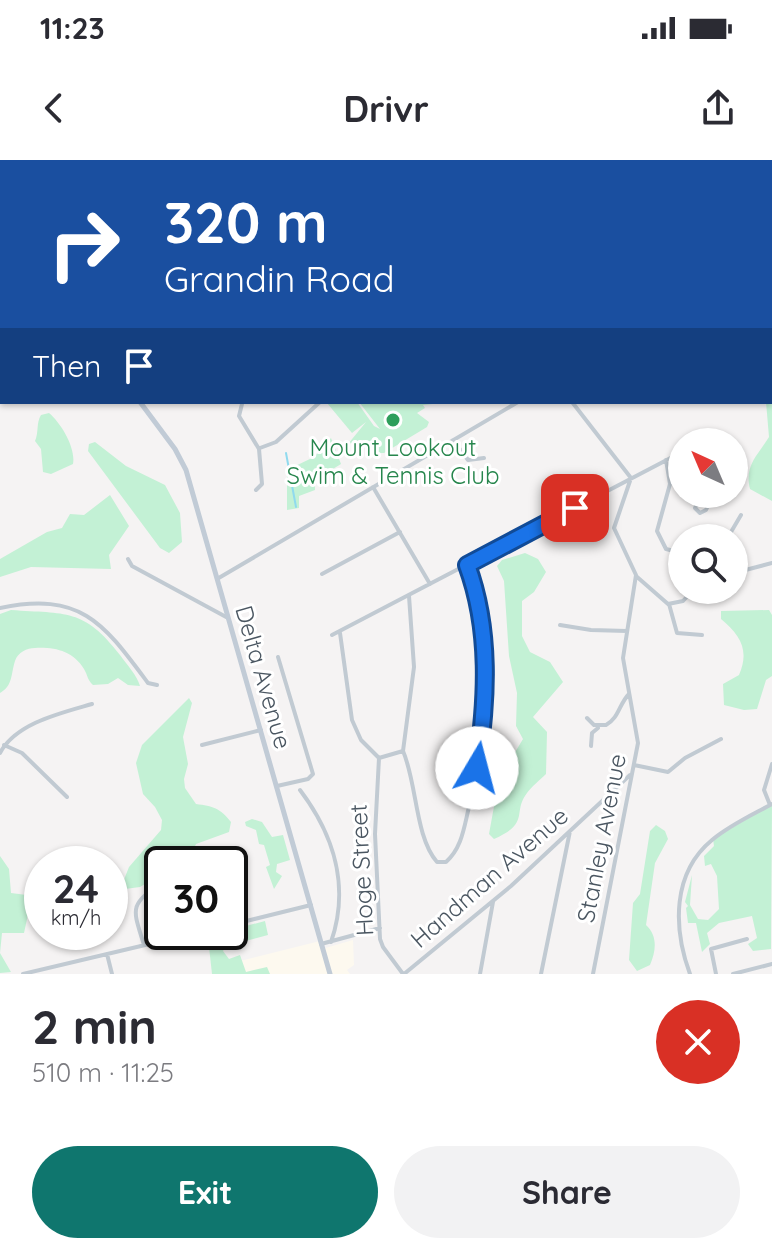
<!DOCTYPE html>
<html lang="en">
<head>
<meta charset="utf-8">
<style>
  body { margin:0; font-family:Quicksand,sans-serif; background:#f2f2f3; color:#2b2b33; height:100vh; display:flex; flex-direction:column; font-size:30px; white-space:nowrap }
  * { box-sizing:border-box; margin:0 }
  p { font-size:26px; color:#7c7c81 }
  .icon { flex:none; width:44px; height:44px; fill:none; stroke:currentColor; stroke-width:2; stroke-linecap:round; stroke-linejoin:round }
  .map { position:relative; height:814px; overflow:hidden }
  .details { display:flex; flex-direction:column; background:#fff; flex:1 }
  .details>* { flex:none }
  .top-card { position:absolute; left:0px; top:0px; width:772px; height:244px; box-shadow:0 2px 6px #0004; background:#1a4fa0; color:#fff; overflow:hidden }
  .needle { width:52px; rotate:316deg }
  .controls { position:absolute; left:668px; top:268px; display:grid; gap:16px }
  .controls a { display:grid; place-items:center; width:80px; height:80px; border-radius:50%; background:#fff; box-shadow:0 2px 6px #0004; font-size:40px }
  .speed { position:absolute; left:24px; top:686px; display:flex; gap:16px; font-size:40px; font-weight:700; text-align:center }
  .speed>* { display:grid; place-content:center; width:104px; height:104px; border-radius:50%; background:#fff; box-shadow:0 2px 6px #0004; line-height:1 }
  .speed small { font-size:20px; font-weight:400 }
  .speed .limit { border:4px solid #111; border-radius:12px; background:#fff; color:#111 }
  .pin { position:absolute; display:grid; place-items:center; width:68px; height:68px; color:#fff; margin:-34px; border-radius:16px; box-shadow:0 4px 12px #0006 }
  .me { position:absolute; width:88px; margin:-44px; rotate:8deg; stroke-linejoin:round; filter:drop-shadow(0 0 6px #0008) }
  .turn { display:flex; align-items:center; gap:28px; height:168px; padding:0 32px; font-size:36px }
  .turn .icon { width:104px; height:104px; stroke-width:2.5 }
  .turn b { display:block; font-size:56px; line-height:68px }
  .then { display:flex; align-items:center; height:76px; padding:0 32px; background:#0003; gap:16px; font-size:30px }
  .round { display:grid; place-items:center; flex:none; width:84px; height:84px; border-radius:42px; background:#f2f2f3 }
  .summary { display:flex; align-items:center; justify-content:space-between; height:136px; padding:0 32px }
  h1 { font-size:48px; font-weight:700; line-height:60px }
  .action { display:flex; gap:16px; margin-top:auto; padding:16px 32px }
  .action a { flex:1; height:92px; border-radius:48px; background:#0f766e; color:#fff; font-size:32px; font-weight:700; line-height:92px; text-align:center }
  .action a+a { background:#f2f2f3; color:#2b2b33 }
  .status { display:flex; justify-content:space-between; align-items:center; height:56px; padding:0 40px; background:#fff; direction:ltr }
  .status svg { height:22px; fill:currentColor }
  header { display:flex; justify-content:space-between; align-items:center; height:104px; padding:0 32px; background:#fff; font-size:36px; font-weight:700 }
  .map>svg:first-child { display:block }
  .commercial { fill:#fdf9ef }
  .green { fill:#c3f1d5 }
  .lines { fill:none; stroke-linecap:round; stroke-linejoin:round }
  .stream { stroke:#90daee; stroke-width:2 }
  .street { stroke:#c1cad2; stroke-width:4 }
  .secondary { stroke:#c1cbd6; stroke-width:5 }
  .route-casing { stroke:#114b97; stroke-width:20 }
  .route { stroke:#1a73e8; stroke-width:14 }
  .leisure-dot { fill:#2e9e5b; stroke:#fff; stroke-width:3 }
  .labels { text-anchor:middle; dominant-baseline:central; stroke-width:6; stroke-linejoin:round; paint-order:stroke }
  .leisure-label { font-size:24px; fill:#27864d; stroke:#fff }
  .street-label { font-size:24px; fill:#4a5661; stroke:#fff }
</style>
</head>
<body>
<div class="status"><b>11:23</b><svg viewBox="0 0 49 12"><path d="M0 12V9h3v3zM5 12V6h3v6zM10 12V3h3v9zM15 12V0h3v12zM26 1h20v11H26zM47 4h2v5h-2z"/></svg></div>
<header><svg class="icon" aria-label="back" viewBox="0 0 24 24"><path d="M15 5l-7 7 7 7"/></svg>Drivr<svg class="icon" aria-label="share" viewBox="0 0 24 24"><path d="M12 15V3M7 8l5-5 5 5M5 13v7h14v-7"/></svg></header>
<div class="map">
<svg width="772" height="814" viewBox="0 0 772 814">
  <rect width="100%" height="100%" fill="#f5f3f3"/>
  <path class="commercial" d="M353,780l1,25 -7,5 3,4h-106l-4,-13 80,-20 2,8z"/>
  <path class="green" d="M772,171v170l-22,-12c-6,-23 8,-34 19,-52l-3,-35h4z
    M357,242l17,24 6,3 -21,-27h92l-28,3 2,3 -8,5 12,9 -2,5 -43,26h-10l-10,-13 -16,4 18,-22 -14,11 -25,-30z
    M49,253c12,10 27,35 24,51l-22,10 -8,-2 -2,-23 -6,-8c4,-9 1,-18 6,-26z
    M331,278l10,26 -26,16v10l-16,6v12l-12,2v-40l27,-13z
    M95,282l31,24 39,19 15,28 2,29 -13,11 -9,-5 -72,-97 1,-7z
    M110,335l19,31 -20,29 2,14 -80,-2 -31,10v-18l47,-27 15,-4 8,-14 14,1z
    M525,393l13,6 8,13 -12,20 -12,9v35l8,16 20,10 13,20 -30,35 14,15 -1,42c-6,6 -14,12 -19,19 -15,19 4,30 -33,46l-5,-5 10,-55 24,-40 -7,-13 1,-33 -8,-37 -5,-75 -7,-15 5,-6z
    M11,450c55,4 73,-2 109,45 7,10 17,20 20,31l-12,-1 -10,-7 -10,6 -15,1c-6,-6 -5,-9 -9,-16 -11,-18 -29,-22 -49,-21 -8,0 -17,4 -20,13 -4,12 -2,25 -15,32v-79z
    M769,450l3,5v61l-6,4 -9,29 -13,1 -20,-5 -1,-21 16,-9c11,-25 1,-40 -18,-56v-8z
    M189,538l3,5 -9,34 5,27 -4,15 1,9 11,16c17,2 24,4 35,18l-2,10 -33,12c-7,17 -16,20 -34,20v10l-22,13 -15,2 -2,-7 6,-15 32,-37 1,-10 -7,-13 -12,-13 -7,-31 6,-18z
    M772,644l-1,145 -18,2 -5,-7 9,-6 -5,-22 -33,7 -12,10 3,11 -8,8 -6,-29h-8l-2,-15 2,-2 -3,-4 7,-27 -2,30 8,14 10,1 11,-11 -2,-33 -6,-12 -6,2 -1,-10 10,-10 -1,-7z
    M252,659l10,3 10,15 11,-2 7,25 -13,4 -1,8 6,4 -8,13 -8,-22 4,-2 -6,-20 -5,-1 -3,-14 -10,-4 -1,-4z
    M656,665l9,6 3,8 -13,24 -9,62c12,11 10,26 4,40l-13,6 -8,-11 4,-57 7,-9 10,-63z
    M0,696l9,13 2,24 31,4v11l-13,2 -5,23h-22l-2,20 11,19 -11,1z
    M265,761l3,14 -42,11 -3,5 6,8 11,-4 6,17 21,-5 3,7h-58l-3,-27 14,-15z"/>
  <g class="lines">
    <path class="stream" d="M286,293l10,54"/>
    <path class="street" d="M276,0v2
      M381,0l2,2
      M249,2l1,-2
      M521,2l2,-2
      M720,2v-2
      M0,63l2,-2
      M572,242l59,76 -17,50 22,47 -13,83 15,85 -45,231
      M242,244l-3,12 20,33 3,35 -6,6
      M453,280l15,20 16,-2
      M260,288l16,-6 44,-40
      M666,300l4,24 -13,47 9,18 16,4
      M373,327l57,97
      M701,334l-6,14 5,5 6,-3 7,-16
      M719,378l12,-6 10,-17
      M128,399l4,7 96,52
      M734,413l38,-10
      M322,414l78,-42
      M636,416l32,28 15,-3 10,-11
      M217,419l301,-177
      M669,444l8,29 25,2
      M0,448c82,-17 104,16 148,75l9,2
      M560,465l31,5 36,1
      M340,473l12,87 9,20 18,18
      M332,475l350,-183
      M587,558l7,7h12c13,-7 13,-21 23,-31
      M4,585l18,8 45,44
      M202,585l59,-15
      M591,586l1,-13 6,-5
      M403,591c14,32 12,86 34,111h9c16,-14 18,-35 23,-55 18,-78 27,-166 -2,-242
      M0,593c16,-30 61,-40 92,-49
      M379,598l-4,76 5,105 3,8 20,27
      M379,598l24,-7 11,-84 -5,-71
      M634,605l34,7 17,-14 36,-19
      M277,626l31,-7 5,-5 -35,-117
      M300,630c34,45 50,97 31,152
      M770,645l-6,-15 8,-26
      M230,765l81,-20
      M321,784l59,-16
      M144,785c-11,-36 -16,-40 18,-62
      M107,794l5,20
      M23,814l177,-42
      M404,814l107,-88 119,-111
      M480,814l13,-72
      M541,814l29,-143
      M690,814c-17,-46 -18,-101 22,-134 18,-15 40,-25 60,-36
      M716,814l-5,-25 36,-10
      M733,814l39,-10"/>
    <path class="secondary" d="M140,2v-2
      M140,242l35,47 11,21 144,504"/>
  </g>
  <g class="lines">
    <defs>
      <path id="route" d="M477,608c10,-68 14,-138 -10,-203l108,-57"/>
    </defs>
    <use href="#route" class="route-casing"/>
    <use href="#route" class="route"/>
  </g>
  <circle class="leisure-dot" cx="393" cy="260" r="8"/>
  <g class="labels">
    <g class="leisure-label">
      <text x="393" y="287">Mount Lookout<tspan x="393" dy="28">Swim &amp; Tennis Club</tspan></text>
    </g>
    <g class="street-label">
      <text transform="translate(264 517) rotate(74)">Delta Avenue</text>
      <text transform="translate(601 678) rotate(-79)">Stanley Avenue</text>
      <text transform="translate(361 710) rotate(-93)">Hoge Street</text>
      <text transform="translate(489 717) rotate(-41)">Handman Avenue</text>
    </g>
  </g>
</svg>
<div class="controls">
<a><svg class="needle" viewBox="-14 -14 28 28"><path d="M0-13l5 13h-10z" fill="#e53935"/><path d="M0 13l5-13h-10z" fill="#7c7c81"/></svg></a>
<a><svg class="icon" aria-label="search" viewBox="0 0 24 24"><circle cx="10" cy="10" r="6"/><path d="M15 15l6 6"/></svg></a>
</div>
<div class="speed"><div>24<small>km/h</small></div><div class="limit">30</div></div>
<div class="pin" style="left:575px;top:348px;background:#d93025"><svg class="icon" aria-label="arrive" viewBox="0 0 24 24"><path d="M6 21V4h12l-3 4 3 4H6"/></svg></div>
<svg class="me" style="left:477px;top:608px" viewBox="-20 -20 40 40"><circle r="19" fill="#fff"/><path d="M0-13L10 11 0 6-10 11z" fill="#1a73e8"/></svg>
<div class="top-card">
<div class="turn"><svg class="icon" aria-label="right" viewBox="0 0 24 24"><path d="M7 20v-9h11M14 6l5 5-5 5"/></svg><div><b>320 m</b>Grandin Road</div></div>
<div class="then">Then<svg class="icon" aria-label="arrive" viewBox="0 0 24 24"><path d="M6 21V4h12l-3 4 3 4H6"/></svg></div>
</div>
</div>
<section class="details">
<div class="summary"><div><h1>2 min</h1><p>510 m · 11:25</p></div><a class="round" style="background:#d93025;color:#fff"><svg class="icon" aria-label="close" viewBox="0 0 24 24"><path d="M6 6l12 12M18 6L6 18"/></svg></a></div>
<div class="action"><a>Exit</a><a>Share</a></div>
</section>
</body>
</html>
